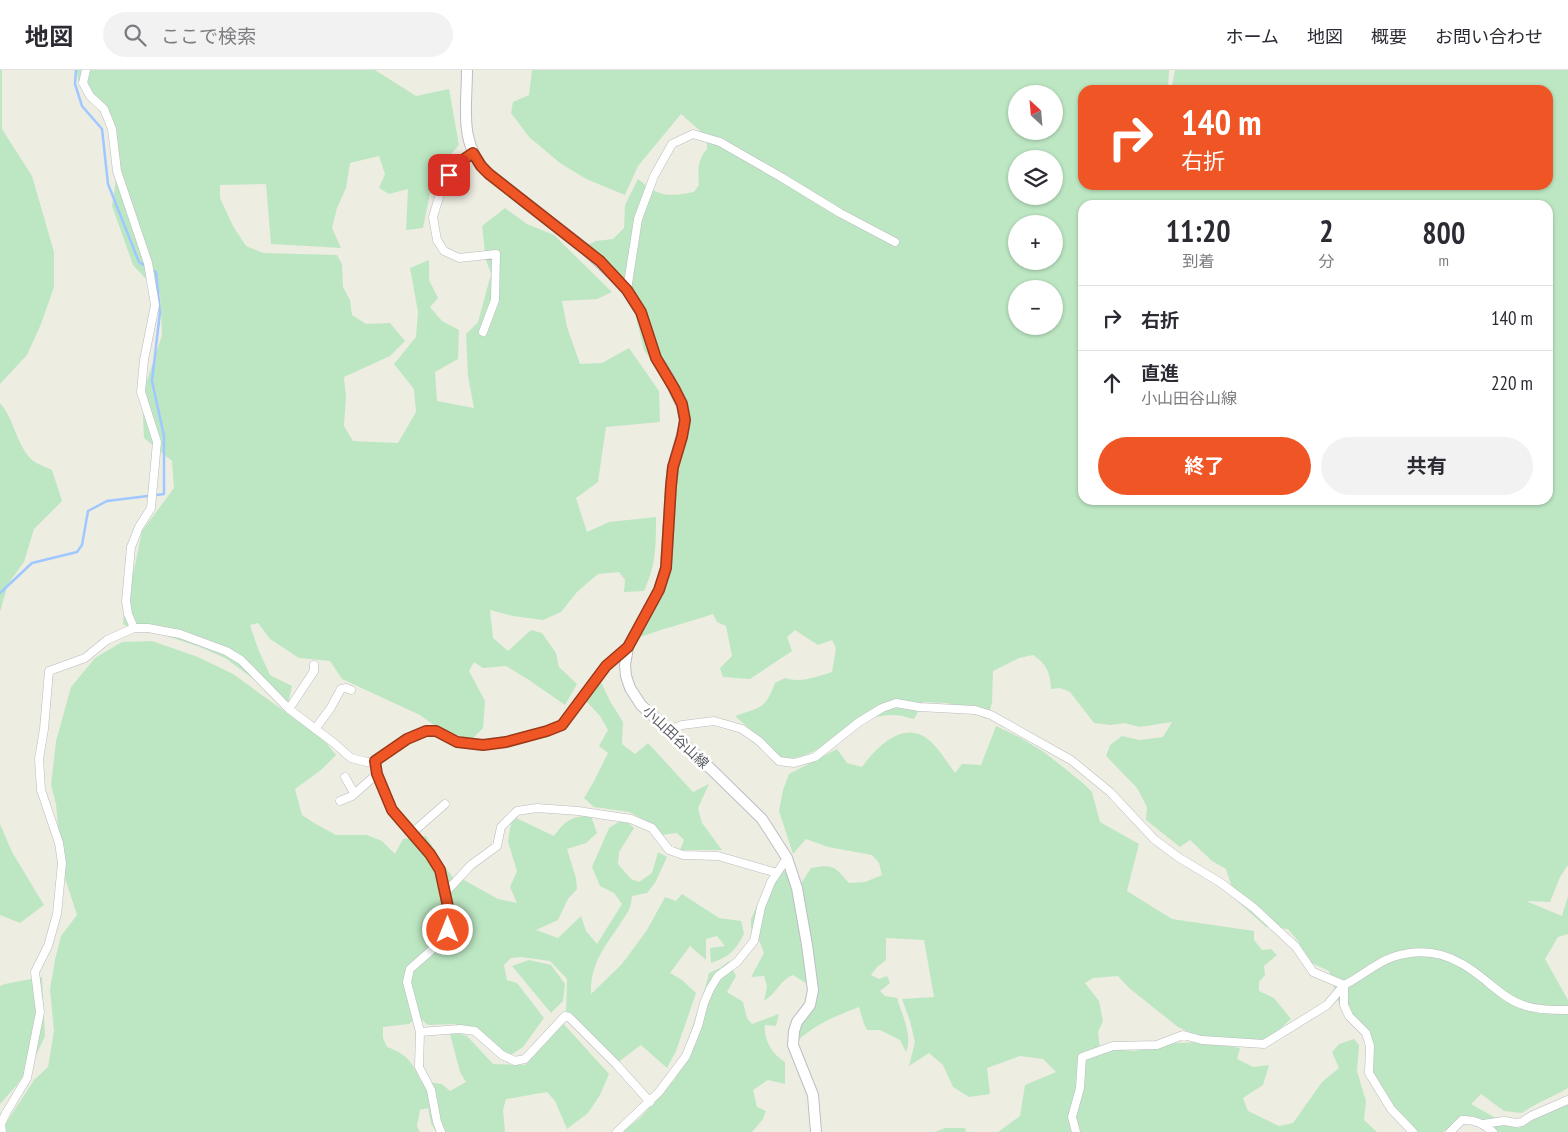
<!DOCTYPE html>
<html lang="ja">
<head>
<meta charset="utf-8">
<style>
  body { margin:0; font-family:"PT Sans Narrow","Noto Sans JP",sans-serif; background:#f2f2f3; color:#2b2b33; height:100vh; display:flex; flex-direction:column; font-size:19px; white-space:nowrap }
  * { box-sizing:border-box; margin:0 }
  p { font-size:16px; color:#7c7c81 }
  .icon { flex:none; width:28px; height:28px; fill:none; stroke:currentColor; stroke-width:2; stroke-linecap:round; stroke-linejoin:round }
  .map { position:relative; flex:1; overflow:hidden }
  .sheet { position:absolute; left:1078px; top:130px; width:475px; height:305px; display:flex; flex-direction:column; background:#fff; border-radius:15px; box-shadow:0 1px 4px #0004 }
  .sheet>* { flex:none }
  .guide { position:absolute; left:1078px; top:15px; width:475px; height:105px; border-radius:15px; box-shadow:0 1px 4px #0004; background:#f05625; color:#fff; overflow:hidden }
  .needle { width:32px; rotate:334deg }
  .tools { position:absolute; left:1008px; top:15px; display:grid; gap:10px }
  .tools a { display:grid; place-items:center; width:55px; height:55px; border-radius:50%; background:#fff; box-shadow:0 1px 4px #0004; font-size:25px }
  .pin { position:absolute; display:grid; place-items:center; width:42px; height:42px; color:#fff; margin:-21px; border-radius:10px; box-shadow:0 2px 8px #0006 }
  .me { position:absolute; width:55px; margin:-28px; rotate:0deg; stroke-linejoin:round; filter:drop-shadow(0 0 4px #0008) }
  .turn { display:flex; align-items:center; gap:18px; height:105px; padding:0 20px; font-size:22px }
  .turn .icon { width:65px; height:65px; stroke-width:2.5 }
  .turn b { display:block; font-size:35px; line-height:42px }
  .eta { display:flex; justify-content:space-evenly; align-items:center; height:85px; text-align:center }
  .eta b { font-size:30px; font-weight:700; line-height:35px }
  .primary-button { display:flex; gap:10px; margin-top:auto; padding:10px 20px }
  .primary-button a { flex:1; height:58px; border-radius:30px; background:#f05625; color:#fff; font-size:20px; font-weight:700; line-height:58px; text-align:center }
  .primary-button a+a { background:#f2f2f3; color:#2b2b33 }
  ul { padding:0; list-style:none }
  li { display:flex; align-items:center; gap:15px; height:65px; padding:0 20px; border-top:1px solid #e1e1e2 }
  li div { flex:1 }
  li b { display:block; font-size:19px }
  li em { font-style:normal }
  header { display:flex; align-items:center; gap:30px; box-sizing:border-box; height:70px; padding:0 25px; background:#fff; border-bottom:1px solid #e1e1e2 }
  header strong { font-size:24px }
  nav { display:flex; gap:28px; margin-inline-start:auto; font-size:18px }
  .search { width:350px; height:45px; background:#f2f2f3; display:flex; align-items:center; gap:12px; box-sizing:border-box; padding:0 18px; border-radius:28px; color:#7c7c81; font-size:19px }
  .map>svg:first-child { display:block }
  .green { fill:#bde7c3; fill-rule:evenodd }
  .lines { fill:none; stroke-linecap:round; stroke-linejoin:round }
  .stream { stroke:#a0c7ff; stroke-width:2.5 }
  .minor-casing { stroke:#babbc1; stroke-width:9 }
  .secondary-casing { stroke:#bcbec6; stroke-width:12 }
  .minor { stroke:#fff; stroke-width:8 }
  .secondary { stroke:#fff; stroke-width:10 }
  .route-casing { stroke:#9c3818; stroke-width:12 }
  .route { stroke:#f05625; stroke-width:9 }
  .labels { text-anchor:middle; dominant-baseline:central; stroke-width:5; stroke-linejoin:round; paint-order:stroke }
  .street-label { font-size:14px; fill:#5a5d63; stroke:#fff }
</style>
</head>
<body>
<header>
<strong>地図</strong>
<div class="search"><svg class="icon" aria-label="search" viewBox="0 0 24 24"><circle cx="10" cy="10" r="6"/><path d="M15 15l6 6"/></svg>ここで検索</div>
<nav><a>ホーム</a><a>地図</a><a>概要</a><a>お問い合わせ</a></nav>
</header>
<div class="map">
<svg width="1568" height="1062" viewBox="0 0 1568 1062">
  <rect width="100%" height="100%" fill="#eeede2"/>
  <path class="green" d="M0,0h2v59l30,47 22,76v35l-13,37 -14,31 -27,29z
    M77,0h298l41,26 33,-7 10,56 -25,28 -11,55 -17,2 2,-41 -19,5 -10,-6 6,-14 -6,-18 -29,7 -4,25 -9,20 -5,20 9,20 -70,-4 -5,-60 -46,1v13l13,28 13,20 17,7 74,2 5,9 1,23 7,13 2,15 14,9 24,-1 15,18 -15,15 -46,21 2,20 -2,29 9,15 45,2 18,-31 -2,-23 -20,-25 22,-27 2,-25 -8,-44 19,-8v20l9,18 -8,9 12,14 17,9 -1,29 -23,13 2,29 37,7 -6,-32 -2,-42 12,-12 13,-48 -5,-14 -4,-34 23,-18 22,16 27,11 58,57 -15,7 -35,2 5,26 13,37 22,-1 27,-15 30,43 1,31 -54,5 -8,55 -22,16 11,34 22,-10 47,-5c0,29 0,48 -12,74l-20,1 1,-12 -6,-8 -21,2 -21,18 -16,20 -18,8 -30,-4 -23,-6 3,28 15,13 23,-21 11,3 14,20 3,14 18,17 -12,21 -36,-25 -23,-14 -23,2 -9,-6 -5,9 16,30 -2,27 -12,12 -33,-12 -18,-13 -78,-36 -12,-18 -31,-3 -29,-19 -12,-16 -8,2 8,24 12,26 22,11 -4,18 -63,-46 -25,-11 -45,-15 -27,-5 -5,-3 3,-33 8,-21 8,-39 32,-43 -2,-27 -28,-23 -2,-42 20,-61 -2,-41 -27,-29 -21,-59 5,-34 -8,-50 -31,-41z
    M532,0h637l-1,20h-86v95h466v-95h-377l4,-20h393v795l-8,12 -10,25 -24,-1 36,15 6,-20v38l-10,3 -13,22 23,41v88c-15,9 -32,15 -46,25l-18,-2 -23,-17 -10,10 30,17 17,7 50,-27v31h-79l-11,-7 -18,-5 -17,12h-32l-33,-36 -11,-27v-30l-27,-32 -11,-36 -22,-10 -9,-20 -10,-12 -22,-2 -30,-27 -10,-31 -14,-8 -22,-21 -10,7 -34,-27 1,-13 -10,-19 -31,-32 4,-11 12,-9 18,4 23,-3 9,-15 -32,5 -16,-4 -13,2 -17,-2 -24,-31 -10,-4 -9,1c0,-15 -5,-26 -18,-34l-14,3 -26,13 -1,32 -5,16 -40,-16 -24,-1 -9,17c-6,-1 -12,-4 -19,-4 -39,-2 -65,37 -102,43 -5,1 -11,0 -16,-1l-12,-15 -30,-26c25,-9 30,-6 40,-33l10,-5c16,5 31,-1 47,-6l4,-24 -4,-8 -14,5 -23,-15 -8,7 5,14 -42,28 -27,-2 -3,-9 12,-12 -6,-30 -9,-4 -4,-8c-26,9 -53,15 -78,25l26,-67 3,-19v-48l24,-79 -23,-47 -21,-29 -11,-45 -10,-27 -36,-33 9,-4 17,-2 11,-11 1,-23 13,-26c22,18 28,18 56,13l5,-7c-1,-14 -2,-25 8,-36v-12l-26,-23 -43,52 -13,29 -39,-16 -26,-16 -31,-26 -18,-24 2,-11 16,-7zM1016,24h38v37h-38zM1016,89h38v37h-38zM1082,135h466v295h-466zM1016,154h38v37h-38zM1016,219h38v37h-38z
    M0,333c14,16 16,40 31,56 5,5 15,8 21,11l10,31 -28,28 -10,33 -16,22 -8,28z
    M152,571l46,16 35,17 90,65 13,16 -15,15 -26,19 7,26 12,8 22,12h31l15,6 13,13 8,-15 23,-3 17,28 12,16 7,-1 36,20 19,4 -7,-16 7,-16 -9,-29 4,-26 42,20c10,-15 19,-21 37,-20l6,17 -11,10 -19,6 9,29 1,11 -9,10 -10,21 -22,10 22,8 23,-22 5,15 11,13 25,-40 -8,-11 -14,-7 -8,-19 17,-39 15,-9 10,9 -15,24 -1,12 13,15 8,3 13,-9 6,-21 9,5 -12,26 -8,10 -15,3c-1,15 -6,18 -14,31 -15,22 -28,39 -27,67l31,-30 25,-34 18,-33 11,4 6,-7 37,24 22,3 3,13c-9,17 -15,23 -33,29l-1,-15 15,-2 -8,-10 -11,3v21l-16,-14 -20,27 12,7 14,13 -20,58 -9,17 -26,-23 -24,18 -51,-51 1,-33 -17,-18 -29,-4 -10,1 -7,7 3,15 10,3 27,35 -21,29 -12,8 -15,-6 -21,-18 -21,-7 -26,1 -10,-8 -9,7 -26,3v11l4,9c20,7 25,15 34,34l21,3 8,7 16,-9 -6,-10 -11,-42 18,6 26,28 32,1 36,-44 48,53 -9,21 -12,18 -21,16 -12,-28 -8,-9 -41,7 -3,11 2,22h-69l-5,-9 -3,-15 -8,2 -3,16 3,6h-416v-6l30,-46 14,-13 6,-36 -4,-42 5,-29 6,-24 16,-21 -15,-46 -6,-65 -5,-19 5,-44 15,-54 24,-29 27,-16z
    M598,606l12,25 13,21 -1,22 13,10 13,-11 45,49 16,-8 -11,24 4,15 20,27h-42l4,-10 -7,-7 -16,2 -8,-11 -24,-12 -35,-5 -10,-9 10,-17 14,-28 -9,-7 9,-16 -8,-14 -14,-15c8,-8 5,-16 12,-25z
    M996,656l23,11 25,15 39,31 9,9 8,30 39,22 -12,47 45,28 82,12v9l8,10 9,-1 6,6 -13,11 1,9 -6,7v9l15,7 17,21 -19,17 -19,8 -53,-7 -22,-10 -49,-39 -11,-12 -25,2 -8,5 14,18 4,20 -5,11 2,16 34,3 42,-8 29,-1 35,6 -3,11 16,8 16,-2 -6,20 -20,13 5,13 31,15 14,-3 29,-41 17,-14 -7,-16 7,-8 15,-5 5,6 -2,26 9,30 -2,19 13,12h-379l22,-16 5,-31 31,-13 -13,-13 -23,-3 -33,12 3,26 -21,3 -16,-10 -10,-22 -14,-12 -20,13 6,-24 -5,-21 -8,-22 32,-2 -10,-57 -38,-2v22l-9,7 -6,8 8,4 8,-3 3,7 -10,8 5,5 12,2c5,17 16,37 9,54l-6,-12 -20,-10h-13l-3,-6 -5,-17c-24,9 -43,17 -62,34l-2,-5 20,-47 -22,-14c-13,5 -17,19 -29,26l3,-15 -3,-10 -13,1 13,-24 -5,-13 -8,-12v-9l21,-48 7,-8 9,13 12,9 11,-17c23,-4 23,-2 38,15l16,-1 17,-7 -3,-12 -7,-8 -44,-8 -22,-8 -13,15 -14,-43 4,-21 6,-16 48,-25 10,14 15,4c17,-23 46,-51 72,-22 8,8 14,19 21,28l7,-9 19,1z
    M0,754l12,28 32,53 -24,18 -20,-8z
    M529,890l22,5 14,19 -2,17 -12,12 -39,-47z
    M729,891l7,15 -9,16 16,10 4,16 5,6 27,-10 -3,12 -11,-1c-2,14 8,30 20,37v22l-17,-4 -15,10 4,17 9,4 -3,8 -11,13h-130l18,-14 35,-39 29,-87 5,-19 11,-5z
    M42,907l3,59 -12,26 -17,24 -16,18v-118l5,-2z
    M945,1058h20l1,4h-31z"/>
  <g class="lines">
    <path class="stream" d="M76,0l-1,14 7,22 20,23 6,55 31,78 6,4
      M0,523l32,-30 45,-11 5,-7 6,-34 19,-10 57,-7v-58l-12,-55 8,-69 -4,-40 -4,-2"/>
    <defs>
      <path id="minor" d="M86,0l-3,13 7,13 14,13 8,20 5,42 31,92 7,42 -11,55 -3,32 16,50 -6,66 -12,19 -8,20 -5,54 2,13 6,14
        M473,83l-19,13 -11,18 -10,33 4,23 7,11 15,7 37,-4 -1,46 -12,32
        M627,220l11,-71 16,-43 18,-32 21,-10 27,8 61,35 59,36 55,29
        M289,639l25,-38v-6
        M315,659l15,-20 11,-20 5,-1 5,2
        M668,660l14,-5 32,-4 28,8 17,12 20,20 15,2 21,-6 44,-35 23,-14 14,-5 23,4 56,3 16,5 80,45 39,32 44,47 24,18 43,26 33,25 42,39 17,25 31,13c17,-8 31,-22 49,-28 36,-12 63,-1 92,23 11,9 23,20 38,25 14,5 30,5 45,5
        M375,691l2,13 14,36 39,44 10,16 10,46 -2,14 -6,11 -32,28 -3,13 13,50 -1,35 12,23 6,32 4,10
        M345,707l9,16
        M340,731l12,-5 25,-22
        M412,763l33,-29
        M445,823l26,-28 26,-19 4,-19 16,-16 20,-3 41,3 53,8 21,9 17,22 14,5 35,1 59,17
        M420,962l40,-3 15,2 27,24 13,6 10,-2 40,-43 4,1 47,47 34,38
        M1483,1054l21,-3 12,2 6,-1 9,-6 37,-16
        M2,1062l-1,-8 5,-11 21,-35 13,-66 -5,-40 13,-26 9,-32 5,-51 -3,-20 -18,-53 -2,-31 5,-30 5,-58 36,-13 22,-18 27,-12h14l32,6 46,17 15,9 48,49 45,34 17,15 16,4 8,-1 32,-22 19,-8h10l21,11 26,3 23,-2 41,-12 15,-6 44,-59 22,-19
        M617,1062l42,-40 27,-36 12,-30 6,-23 6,-14 8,-13 19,-14 17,-21 7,-34 10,-25 16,-24
        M1076,1062l-4,-15 8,-29 2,-31 31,-11 44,-1 26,-10 19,5 62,4 63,-39 17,-20v20l5,11 17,17 4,13 -1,27 22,36 22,23
        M1450,1062l12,-12c13,-1 21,4 31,12"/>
      <path id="secondary" d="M467,0c0,39 -9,74 22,104l96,75 25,23 17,18 14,22 15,46 12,19 14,28 3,15 -1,8 -11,39 -2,18 -5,83 -7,22 -31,57 -3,18 1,11 4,12 11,17 70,64 51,50 25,39 10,30 10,57 6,45 -3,15 -13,17 -3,9 -1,14 20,50 3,37"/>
    </defs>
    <use href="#minor" class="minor-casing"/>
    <use href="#secondary" class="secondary-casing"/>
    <use href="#minor" class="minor"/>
    <use href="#secondary" class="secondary"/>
  </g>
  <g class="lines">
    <defs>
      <path id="route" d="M448,860l2,-14 -10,-46 -10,-16 -38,-44 -15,-36 -2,-13 32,-22 19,-8h10l21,11 26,3 23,-3 41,-11 15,-6 44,-59 22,-19 31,-57 7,-22 5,-82 2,-19 9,-30 3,-17 -3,-16 -8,-16 -18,-30 -15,-46 -14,-22 -27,-29 -111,-87 -8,-8 -8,-13 -19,13 -5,9"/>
    </defs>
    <use href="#route" class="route-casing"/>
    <use href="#route" class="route"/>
  </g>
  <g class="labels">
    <g class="street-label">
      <text transform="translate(676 667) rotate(43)">小山田谷山線</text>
    </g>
  </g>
</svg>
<div class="tools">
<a><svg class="needle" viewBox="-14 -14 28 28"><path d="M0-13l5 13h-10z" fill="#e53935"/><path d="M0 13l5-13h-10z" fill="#7c7c81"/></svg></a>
<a><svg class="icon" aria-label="layers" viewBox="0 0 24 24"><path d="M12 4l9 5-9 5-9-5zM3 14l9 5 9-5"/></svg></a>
<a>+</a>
<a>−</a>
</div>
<div class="pin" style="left:449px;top:105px;background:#d93025"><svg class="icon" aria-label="arrive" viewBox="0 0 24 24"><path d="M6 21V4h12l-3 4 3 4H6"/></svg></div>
<svg class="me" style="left:448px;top:860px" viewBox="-20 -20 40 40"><circle r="17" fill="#f05625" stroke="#fff" stroke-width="3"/><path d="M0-11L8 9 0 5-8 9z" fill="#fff"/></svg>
<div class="guide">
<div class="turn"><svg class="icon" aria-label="right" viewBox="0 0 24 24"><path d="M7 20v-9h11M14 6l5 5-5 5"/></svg><div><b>140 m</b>右折</div></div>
</div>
<section class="sheet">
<div class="eta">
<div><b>11:20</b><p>到着</p></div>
<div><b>2</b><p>分</p></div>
<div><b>800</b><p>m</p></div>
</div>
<ul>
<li><svg class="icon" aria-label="right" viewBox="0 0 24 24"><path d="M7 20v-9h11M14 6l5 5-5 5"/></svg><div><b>右折</b></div><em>140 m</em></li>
<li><svg class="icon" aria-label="ahead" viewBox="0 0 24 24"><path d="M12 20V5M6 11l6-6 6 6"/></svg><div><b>直進</b><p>小山田谷山線</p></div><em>220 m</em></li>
</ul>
<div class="primary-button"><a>終了</a><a>共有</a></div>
</section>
</div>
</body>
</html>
